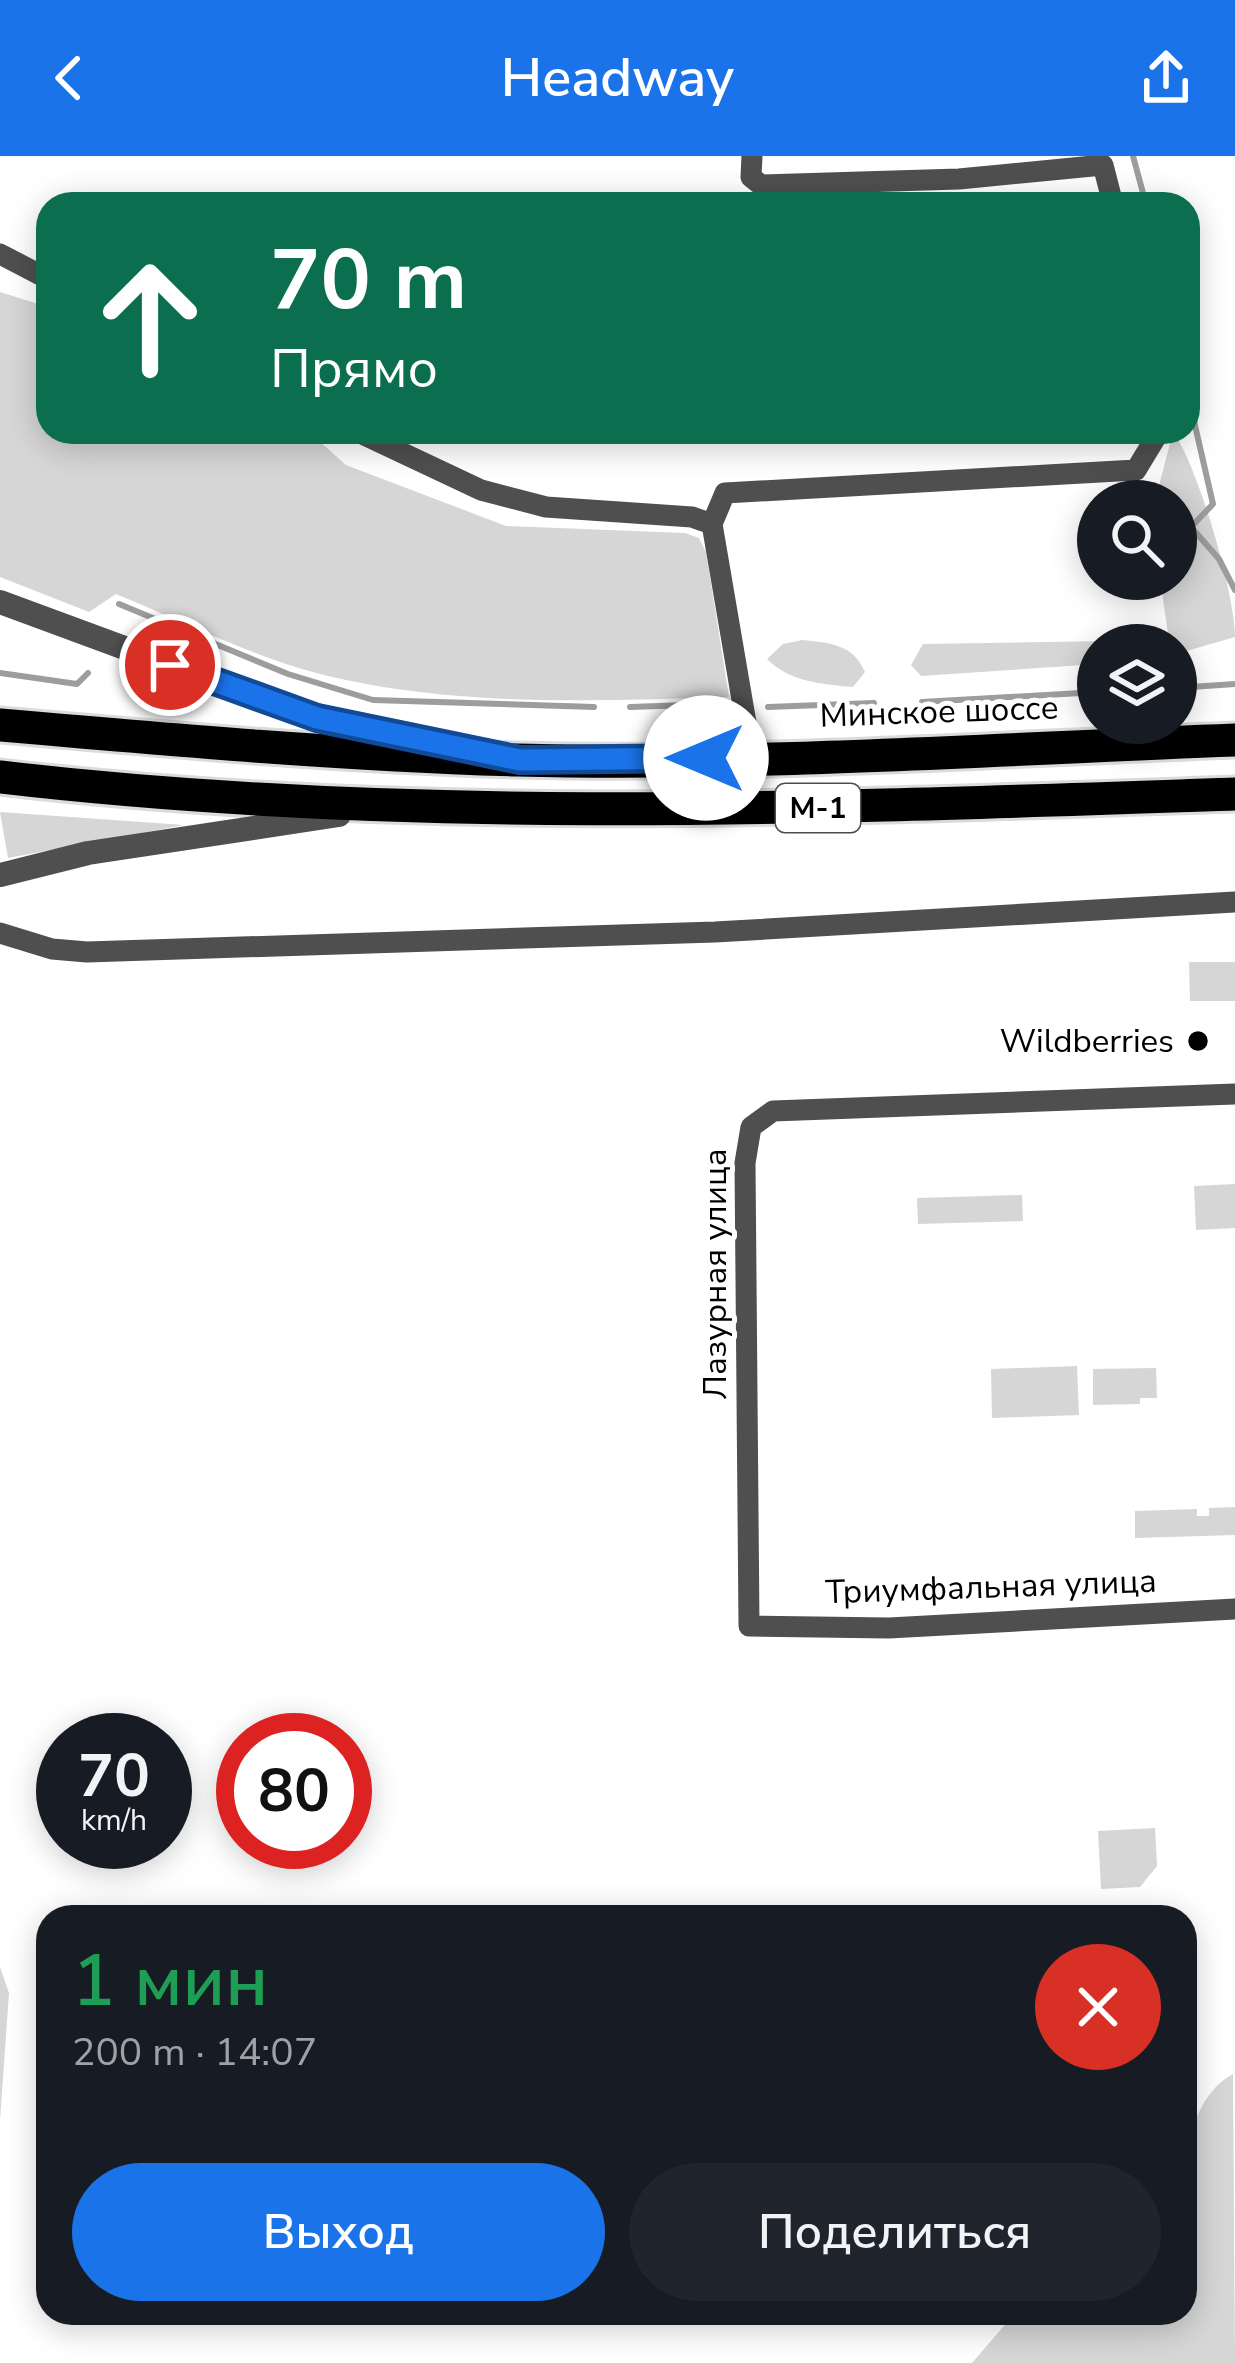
<!DOCTYPE html>
<html lang="ru">
<head>
<meta charset="utf-8">
<style>
  body { margin:0; font-family:"Nunito Sans",sans-serif; background:#20242c; color:#f1f3f6; height:100vh; display:flex; flex-direction:column; font-size:45px; white-space:nowrap }
  * { box-sizing:border-box; margin:0 }
  p { font-size:39px; color:#9ea1a6 }
  .icon { flex:none; width:66px; height:66px; fill:none; stroke:currentColor; stroke-width:2; stroke-linecap:round; stroke-linejoin:round }
  .map { position:relative; flex:1; overflow:hidden }
  .details { position:absolute; left:36px; top:1749px; width:1161px; height:420px; display:flex; flex-direction:column; background:#171b24; border-radius:36px; box-shadow:0 6px 30px #0003 }
  .details>* { flex:none }
  .top-card { position:absolute; left:36px; top:36px; width:1164px; height:252px; border-radius:36px; box-shadow:0 6px 30px #0003; background:#0b6e4f; color:#fff; overflow:hidden }
  .fabs { position:absolute; left:1077px; top:324px; display:grid; gap:24px }
  .fabs a { display:grid; place-items:center; width:120px; height:120px; border-radius:50%; background:#171b24; box-shadow:0 6px 30px #0003; font-size:60px }
  .speed { position:absolute; left:36px; top:1557px; display:flex; gap:24px; font-size:60px; font-weight:700; text-align:center }
  .speed>* { display:grid; place-content:center; width:156px; height:156px; border-radius:50%; background:#171b24; box-shadow:0 6px 30px #0003; line-height:1 }
  .speed small { font-size:30px; font-weight:400 }
  .speed .limit { border:18px solid #d22; background:#fff; color:#111 }
  .pin { position:absolute; display:grid; place-items:center; width:102px; height:102px; color:#fff; margin:-51px; border:6px solid #fff; border-radius:50%; box-shadow:0 3px 12px #0007 }
  .me { position:absolute; width:132px; margin:-66px; rotate:270deg; stroke-linejoin:round; filter:drop-shadow(0 0 9px #0008) }
  .turn { display:flex; align-items:center; gap:42px; height:252px; padding:0 36px; font-size:54px }
  .turn .icon { width:156px; height:156px; stroke-width:2.5 }
  .turn b { display:block; font-size:84px; line-height:102px }
  .round { display:grid; place-items:center; flex:none; width:126px; height:126px; border-radius:63px; background:#20242c }
  .overview { display:flex; align-items:center; justify-content:space-between; height:204px; padding:0 36px }
  h1 { font-size:72px; font-weight:600; line-height:90px; color:#1e9e55 }
  .primary-button { display:flex; gap:24px; margin-top:auto; padding:24px 36px }
  .primary-button a { flex:1; height:138px; border-radius:72px; background:#1a73e8; color:#fff; font-size:48px; font-weight:600; line-height:138px; text-align:center }
  .primary-button a+a { background:#20242c; color:#f1f3f6 }
  header { display:flex; justify-content:space-between; align-items:center; height:156px; padding:0 36px; background:#1a73e8; color:#fff; font-size:54px; font-weight:600 }
  .map>svg:first-child { display:block }
  .green { fill:#d6d6d6 }
  .lines { fill:none; stroke-linecap:round; stroke-linejoin:round }
  .stream { stroke:#9d9d9d; stroke-width:6 }
  .trunk-casing { stroke:#dbdbdb; stroke-width:39 }
  .minor { stroke:#4f4f4f; stroke-width:21 }
  .tertiary { stroke:#4f4f4f; stroke-width:24 }
  .trunk { stroke:#000; stroke-width:33 }
  .route-casing { stroke:#114b97; stroke-width:30 }
  .route { stroke:#1a73e8; stroke-width:21 }
  .poi-dot { fill:#000; stroke:#fff; stroke-width:4.5 }
  .labels { text-anchor:middle; dominant-baseline:central; stroke-width:10; stroke-linejoin:round; paint-order:stroke }
  .shield { fill:#fff; stroke:#4c4c4c; stroke-width:3 }
  .shield-label { font-size:30px; font-weight:bold; fill:#000 }
  .street-label { font-size:33px; fill:#000; stroke:#fff }
  .poi-label { font-size:33px; fill:#000; stroke:#fff; text-anchor:end }
</style>
</head>
<body>
<header><svg class="icon" aria-label="back" viewBox="0 0 24 24"><path d="M15 5l-7 7 7 7"/></svg>Headway<svg class="icon" aria-label="share" viewBox="0 0 24 24"><path d="M12 15V3M7 8l5-5 5 5M5 13v7h14v-7"/></svg></header>
<div class="map">
<svg width="1235" height="2207" viewBox="0 0 1235 2207">
  <rect width="100%" height="100%" fill="#fff"/>
  <path class="green" d="M0,136l48,15v125h261l37,33 160,61 179,7 14,5 7,14 23,145c-140,4 -291,11 -427,-28 -63,-19 -125,-50 -186,-75l-27,18 -89,-35z
    M1173,276c25,33 62,163 62,205l-59,17v-9h-78v19l-177,12 -10,-11 12,-21 246,-4 -9,-61h16v-78h-21z
    M802,484c28,3 51,4 63,32l-12,15c-32,-3 -63,-5 -86,-28l16,-15z
    M0,656l184,13 -176,33z
    M1189,806h46v39h-45z
    M1235,1028v44l-39,2 -2,-44z
    M1022,1039l1,26 -105,3 -1,-26z
    M1077,1210l2,49 -87,3 -1,-49z
    M1156,1212l1,30h-17v6l-47,1v-36z
    M1235,1351v28l-100,3v-27l62,-2v7h12v-8z
    M1155,1672l2,38 -17,21 -39,2 -3,-58z
    M0,1811l9,26 -9,127z
    M1233,1918l2,289h-263l43,-50h170c0,-68 -20,-202 48,-239z"/>
  <g class="lines">
    <path class="stream" d="M1133,0l13,48
      M1188,239l25,109 -22,23 28,32 16,31
      M119,448l169,70 85,26 221,7
      M0,517l77,11 11,-11
      M1176,532l59,-4
      M922,546l176,-10
      M630,551l86,-3
      M768,551l106,-4"/>
    <defs>
      <path id="trunk" d="M0,569c172,15 344,30 517,35 239,6 479,-11 718,-20
        M0,621c411,48 823,31 1235,17"/>
    </defs>
    <use href="#trunk" class="trunk-casing"/>
    <path class="minor" d="M752,0l-1,21 10,8 198,-6 144,-14 10,39
      M0,98l48,25
      M358,276l123,58 65,17 146,10 20,7
      M752,602l-40,-234 13,-31 411,-23 23,-38
      M0,777l52,16 35,3 628,-20 520,-30
      M1235,938l-462,17 -22,16 -6,36 4,463 140,2 346,-19"/>
    <path class="tertiary" d="M0,446l317,117 136,27
      M0,719l88,-22 251,-38"/>
    <use href="#trunk" class="trunk"/>
  </g>
  <g class="lines">
    <defs>
      <path id="route" d="M170,509l147,53 203,42 186,-2"/>
    </defs>
    <use href="#route" class="route-casing"/>
    <use href="#route" class="route"/>
  </g>
  <circle class="poi-dot" cx="1198" cy="885" r="12"/>
  <g class="labels">
    <rect class="shield" x="776" y="628" width="84" height="48" rx="9"/>
    <g class="shield-label">
      <text x="818" y="652">М-1</text>
    </g>
    <g class="street-label">
      <text transform="translate(939 556) rotate(-2)">Минское шоссе</text>
      <text transform="translate(715 1118) rotate(-90)">Лазурная улица</text>
      <text transform="translate(991 1431) rotate(-2)">Триумфальная улица</text>
    </g>
    <g class="poi-label">
      <text x="1174" y="885">Wildberries</text>
    </g>
  </g>
</svg>
<div class="fabs">
<a><svg class="icon" aria-label="search" viewBox="0 0 24 24"><circle cx="10" cy="10" r="6"/><path d="M15 15l6 6"/></svg></a>
<a><svg class="icon" aria-label="layers" viewBox="0 0 24 24"><path d="M12 4l9 5-9 5-9-5zM3 14l9 5 9-5"/></svg></a>
</div>
<div class="speed"><div>70<small>km/h</small></div><div class="limit">80</div></div>
<div class="pin" style="left:170px;top:509px;background:#d93025"><svg class="icon" aria-label="arrive" viewBox="0 0 24 24"><path d="M6 21V4h12l-3 4 3 4H6"/></svg></div>
<svg class="me" style="left:706px;top:602px" viewBox="-20 -20 40 40"><circle r="19" fill="#fff"/><path d="M0-13L10 11 0 6-10 11z" fill="#1a73e8"/></svg>
<div class="top-card">
<div class="turn"><svg class="icon" aria-label="ahead" viewBox="0 0 24 24"><path d="M12 20V5M6 11l6-6 6 6"/></svg><div><b>70 m</b>Прямо</div></div>
</div>
<section class="details">
<div class="overview"><div><h1>1 мин</h1><p>200 m · 14:07</p></div><a class="round" style="background:#d93025;color:#fff"><svg class="icon" aria-label="close" viewBox="0 0 24 24"><path d="M6 6l12 12M18 6L6 18"/></svg></a></div>
<div class="primary-button"><a>Выход</a><a>Поделиться</a></div>
</section>
</div>
</body>
</html>
